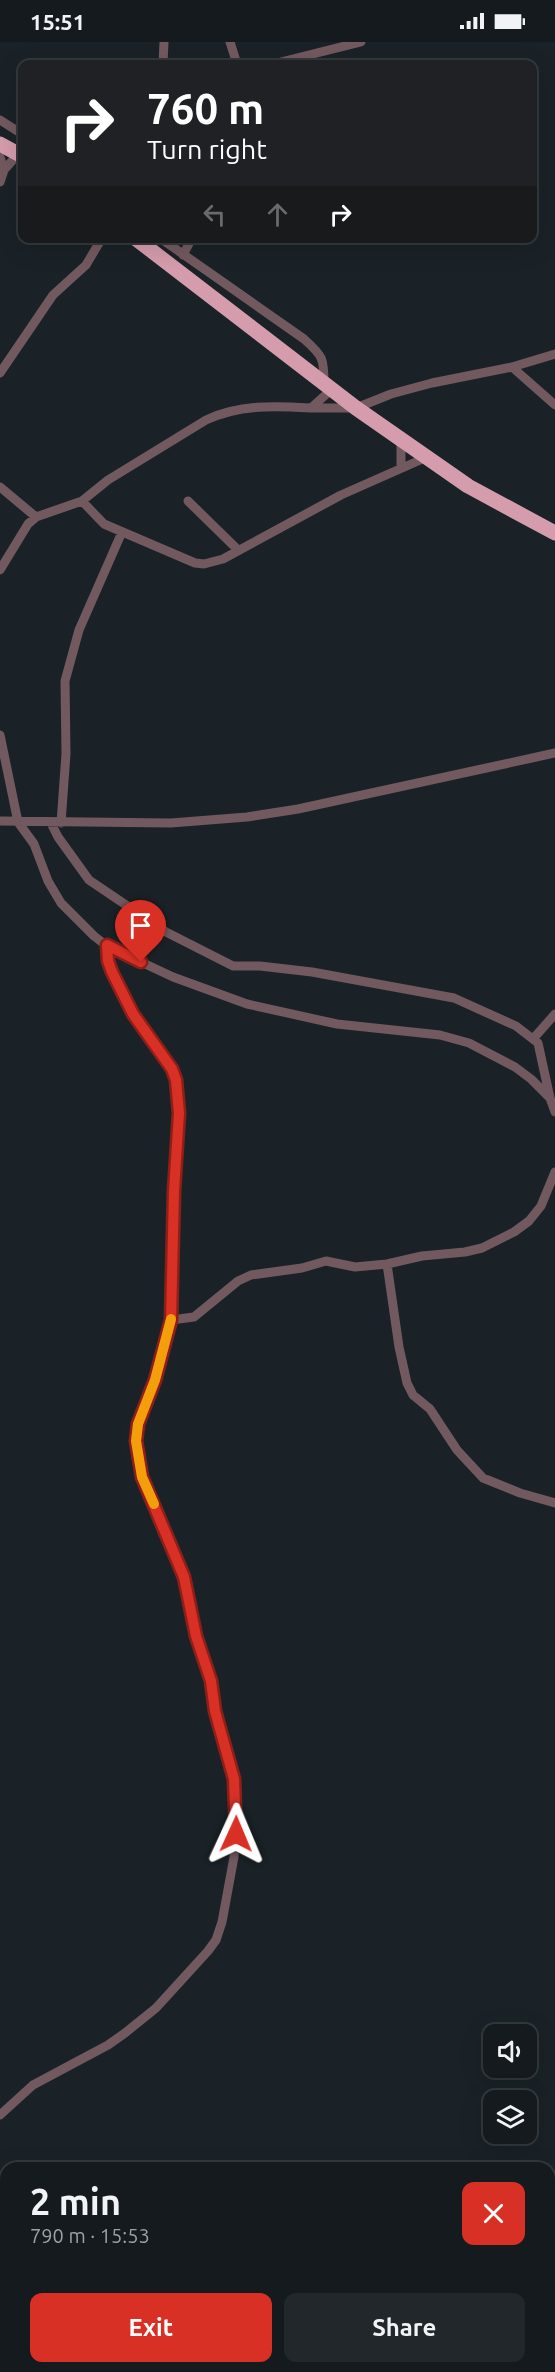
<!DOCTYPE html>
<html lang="en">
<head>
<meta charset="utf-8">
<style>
  body { margin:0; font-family:Ubuntu,sans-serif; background:#21272a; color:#f1f3f6; height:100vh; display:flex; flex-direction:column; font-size:22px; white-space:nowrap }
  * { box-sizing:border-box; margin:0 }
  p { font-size:20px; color:#9da1a4 }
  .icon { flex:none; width:33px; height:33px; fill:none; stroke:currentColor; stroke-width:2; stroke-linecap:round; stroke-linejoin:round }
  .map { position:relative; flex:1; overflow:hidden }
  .drawer { position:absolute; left:0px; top:2120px; width:555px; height:212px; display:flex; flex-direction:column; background:#141a1d; border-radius:18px 18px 0 0; box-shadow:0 6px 24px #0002,0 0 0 2px #33383b }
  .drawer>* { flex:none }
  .hud { position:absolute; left:18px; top:18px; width:519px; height:183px; border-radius:12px; box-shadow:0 6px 24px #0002,0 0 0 2px #33383b; background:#202124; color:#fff; overflow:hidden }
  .fabs { position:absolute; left:483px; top:1982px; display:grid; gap:12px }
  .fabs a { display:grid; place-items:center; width:54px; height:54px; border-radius:12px; background:#141a1d; box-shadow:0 6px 24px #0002,0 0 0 2px #33383b; font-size:30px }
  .pin { position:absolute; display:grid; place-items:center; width:51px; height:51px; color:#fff; margin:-62px -26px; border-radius:50% 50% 50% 0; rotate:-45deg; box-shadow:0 0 6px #0007 }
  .pin .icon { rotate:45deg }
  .me { position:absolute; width:66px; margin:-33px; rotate:1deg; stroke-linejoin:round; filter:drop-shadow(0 0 4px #0008) }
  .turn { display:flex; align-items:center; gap:21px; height:126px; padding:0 30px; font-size:27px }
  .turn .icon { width:78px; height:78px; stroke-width:2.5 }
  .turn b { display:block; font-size:42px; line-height:51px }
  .lanes { display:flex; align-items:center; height:57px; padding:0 30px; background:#0003; justify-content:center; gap:30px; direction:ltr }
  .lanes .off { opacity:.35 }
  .round { display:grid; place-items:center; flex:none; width:63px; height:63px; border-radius:12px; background:#21272a }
  .summary { display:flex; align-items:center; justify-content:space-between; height:102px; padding:0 30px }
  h1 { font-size:36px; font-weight:700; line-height:45px }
  .primary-button { display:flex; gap:12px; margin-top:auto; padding:12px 30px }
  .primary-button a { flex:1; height:69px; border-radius:12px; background:#d93025; color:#fff; font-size:24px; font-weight:700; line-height:69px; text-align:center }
  .primary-button a+a { background:#21272a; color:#f1f3f6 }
  .status { display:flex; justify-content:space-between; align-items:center; height:42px; padding:0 30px; background:#141a1d; direction:ltr }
  .status svg { height:16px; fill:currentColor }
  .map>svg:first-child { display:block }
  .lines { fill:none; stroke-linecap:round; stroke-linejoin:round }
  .minor { stroke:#72595f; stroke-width:9 }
  .trunk { stroke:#d49cac; stroke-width:15 }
  .route-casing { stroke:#8d1f18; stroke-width:15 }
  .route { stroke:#d93025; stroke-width:10 }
  .slow { stroke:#f59e0b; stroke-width:10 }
</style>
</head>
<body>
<div class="status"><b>15:51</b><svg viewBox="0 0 49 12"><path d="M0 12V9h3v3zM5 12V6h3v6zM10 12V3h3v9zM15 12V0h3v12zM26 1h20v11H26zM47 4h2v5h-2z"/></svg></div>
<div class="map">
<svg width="555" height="2330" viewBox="0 0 555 2330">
  <rect width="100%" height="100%" fill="#1a2227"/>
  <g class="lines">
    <path class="minor" d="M230,0l7,22
      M163,22l1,-22
      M273,22l88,-22
      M0,78l22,14
      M0,115l4,13
      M0,140l4,-12 15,-17
      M160,196l144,101c19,17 20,19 20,45
      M183,213l9,-17
      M512,325l43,38
      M0,331l53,-78 33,-30 16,-27
      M311,366h45l35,-14 41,-11 80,-16 43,-13
      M401,425v-28
      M0,445l36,30
      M82,459l22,23 91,39 9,1 19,-5 118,-64 86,-38
      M188,459l50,49
      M0,528l28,-46 8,-7 46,-16 26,-21 98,-60c34,-16 69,-14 105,-12l20,-18
      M0,693l18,87 16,22 14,37 13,22 33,33 13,10 1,15 4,11 21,42 39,55 4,12 3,32 -5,78 -3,129 -16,60 -17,44 -1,17 5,36 42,100 12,59 15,45 4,30 19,68 2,14 -2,64 -12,65 -6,18 -8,11 -52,57 -31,25 -17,12 -75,40 -33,30
      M0,779l171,2 76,-6 51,-8 257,-56
      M51,781l7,14 31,43 77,52 67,34h27l52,6 142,26 62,28 22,17 12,55
      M61,781l5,-69 -1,-73 14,-51 43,-98
      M107,904l66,31 74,27 90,20 103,11 29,8 46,24 16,12 19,19 5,14
      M533,997l22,-25
      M387,1222l12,83 8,36 6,12 17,14 27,41 26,28 37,15 35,10
      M171,1278l23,-3 44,-36 13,-6 51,-7 24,-7 29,6 32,-3 35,-8 43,-4 17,-4 32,-16 15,-11 12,-15 14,-34
      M0,2329l1,1"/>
    <path class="trunk" d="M0,102l22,12
      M135,196l221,170 112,78 87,47"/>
  </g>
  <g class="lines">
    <defs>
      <path id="route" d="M141,920l-34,-17 1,16 4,11 21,42 39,55 4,11 3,33 -5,78 -3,129 -16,60 -17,44 -2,17 6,36 42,100 12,59 15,45 4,30 19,68 2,55"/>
    </defs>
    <use href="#route" class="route-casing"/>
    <use href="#route" class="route"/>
    <path class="slow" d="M154,1462l-12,-27 -6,-36 2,-17 17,-44 16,-61"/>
  </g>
</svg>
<div class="fabs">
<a><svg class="icon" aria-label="sound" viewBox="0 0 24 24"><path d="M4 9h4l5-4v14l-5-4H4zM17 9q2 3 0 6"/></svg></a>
<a><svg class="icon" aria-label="layers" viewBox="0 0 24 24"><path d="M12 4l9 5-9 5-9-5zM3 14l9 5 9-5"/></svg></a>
</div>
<div class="pin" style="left:141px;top:920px;background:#d93025"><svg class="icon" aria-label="arrive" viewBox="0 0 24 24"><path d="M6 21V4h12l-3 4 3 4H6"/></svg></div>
<svg class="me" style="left:236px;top:1792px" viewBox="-20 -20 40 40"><path d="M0-17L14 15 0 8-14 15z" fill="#d93025" stroke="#fff" stroke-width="4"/></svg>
<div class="hud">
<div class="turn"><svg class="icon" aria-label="right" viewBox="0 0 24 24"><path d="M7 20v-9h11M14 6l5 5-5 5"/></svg><div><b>760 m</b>Turn right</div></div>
<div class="lanes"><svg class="icon off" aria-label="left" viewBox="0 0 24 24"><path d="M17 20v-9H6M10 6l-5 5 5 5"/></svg><svg class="icon off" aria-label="ahead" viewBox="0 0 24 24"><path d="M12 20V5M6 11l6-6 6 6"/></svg><svg class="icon" aria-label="right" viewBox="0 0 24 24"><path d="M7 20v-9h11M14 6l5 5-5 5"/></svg></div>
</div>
<section class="drawer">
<div class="summary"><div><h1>2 min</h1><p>790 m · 15:53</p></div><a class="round" style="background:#d93025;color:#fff"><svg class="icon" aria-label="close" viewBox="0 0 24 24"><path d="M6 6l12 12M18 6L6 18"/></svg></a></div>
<div class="primary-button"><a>Exit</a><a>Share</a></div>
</section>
</div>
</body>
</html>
